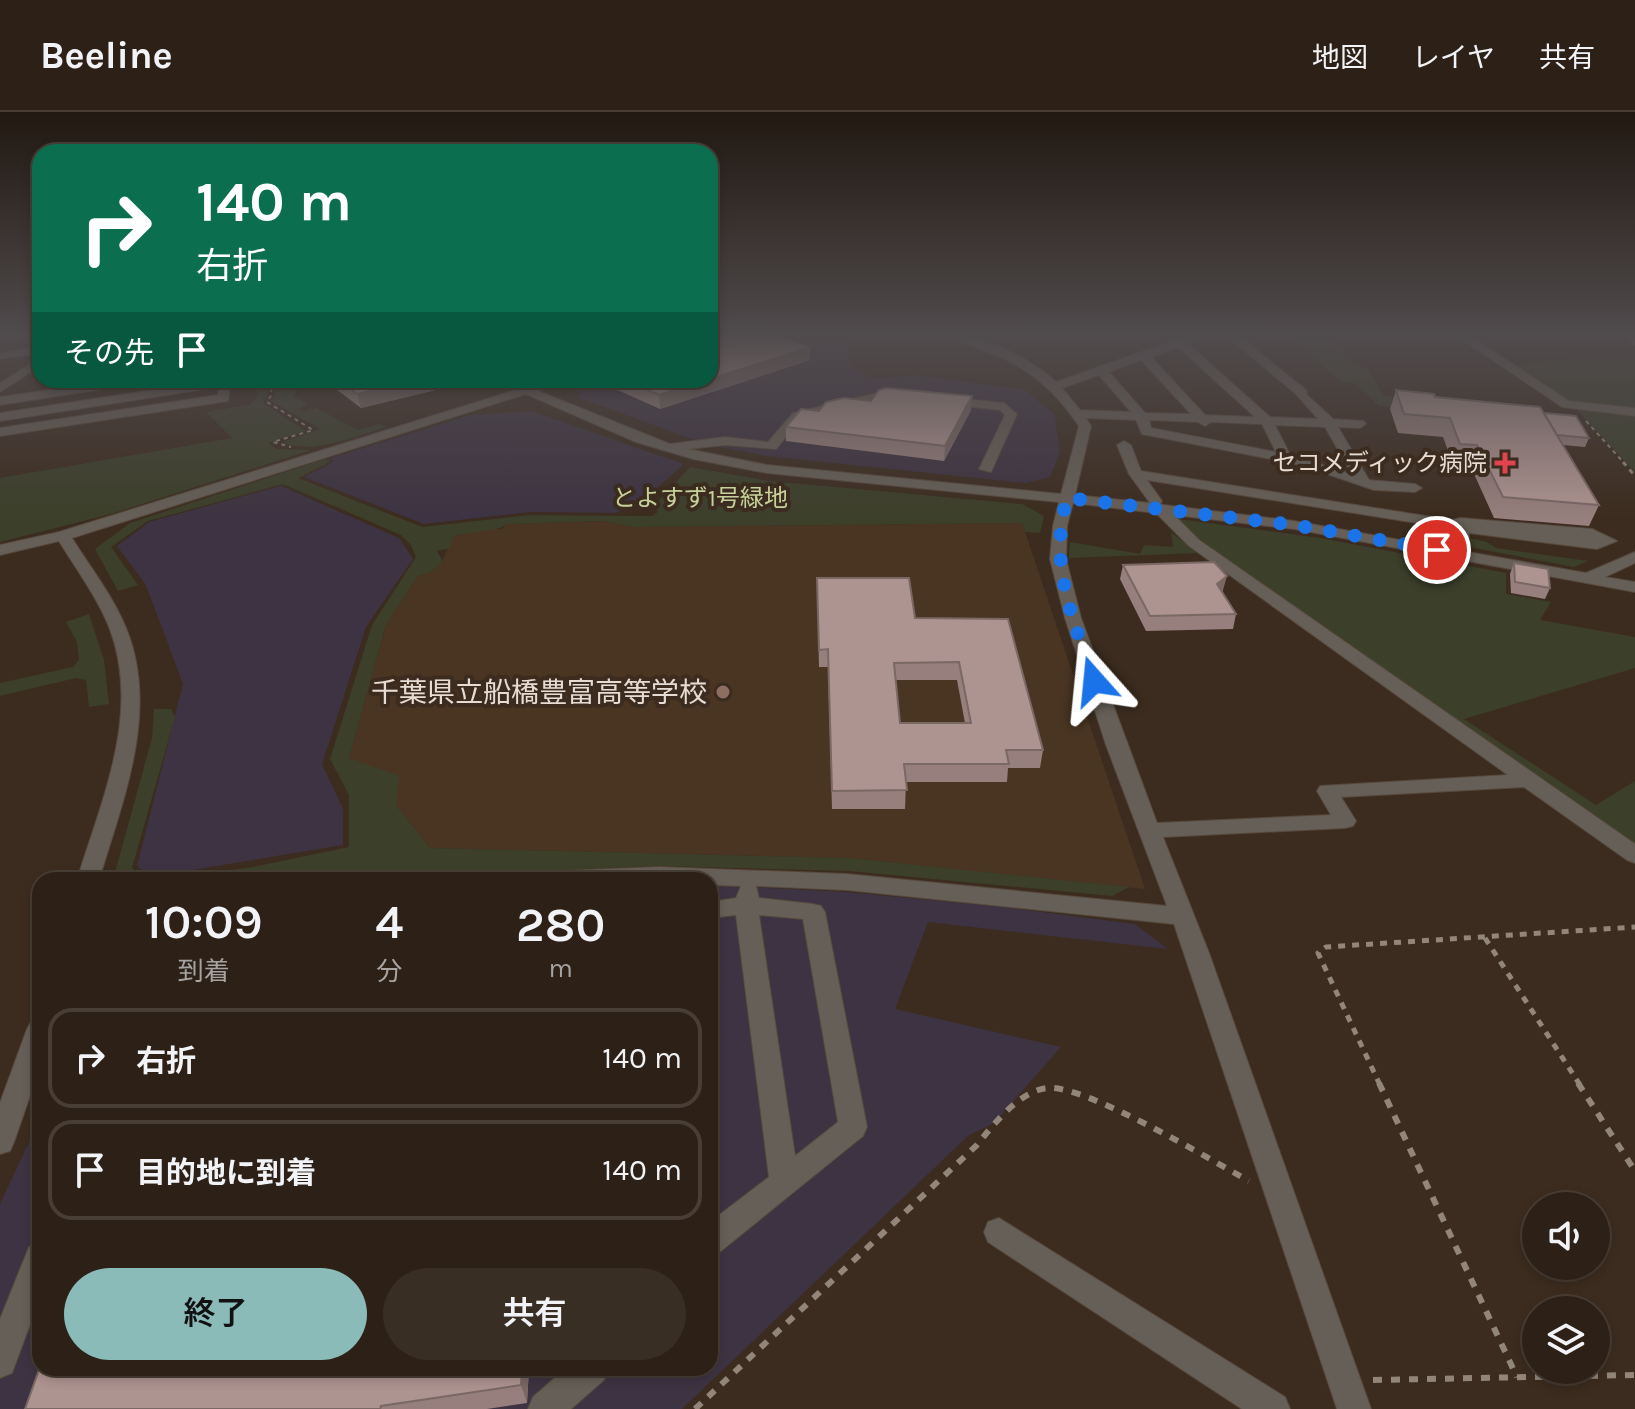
<!DOCTYPE html>
<html lang="ja">
<head>
<meta charset="utf-8">
<style>
  body { margin:0; font-family:Karla,"Noto Sans JP",sans-serif; background:#392e24; color:#f1f3f6; height:100vh; display:flex; flex-direction:column; font-size:30px; white-space:nowrap }
  * { box-sizing:border-box; margin:0 }
  p { font-size:26px; color:#a7a3a1 }
  .icon { flex:none; width:44px; height:44px; fill:none; stroke:currentColor; stroke-width:2; stroke-linecap:round; stroke-linejoin:round }
  .map { position:relative; flex:1; overflow:hidden }
  .side { position:absolute; left:32px; top:760px; width:686px; height:504px; display:flex; flex-direction:column; background:#2d2117; border-radius:24px; box-shadow:0 4px 12px #0003,0 0 0 2px #483e36 }
  .side>* { flex:none }
  .top-card { position:absolute; left:32px; top:32px; width:686px; height:244px; border-radius:24px; box-shadow:0 4px 12px #0003,0 0 0 2px #483e36; background:#0b6e4f; color:#fff; overflow:hidden }
  .fabs { position:absolute; left:1522px; top:1080px; display:grid; gap:16px }
  .fabs a { display:grid; place-items:center; width:88px; height:88px; border-radius:50%; background:#2d2117; box-shadow:0 4px 12px #0003,0 0 0 2px #483e36; font-size:40px }
  .pin { position:absolute; display:grid; place-items:center; width:68px; height:68px; color:#fff; margin:-34px; border:4px solid #fff; border-radius:50%; box-shadow:0 2px 8px #0007 }
  .me { position:absolute; width:88px; margin:-44px; rotate:342deg; stroke-linejoin:round; filter:drop-shadow(0 0 6px #0008) }
  .turn { display:flex; align-items:center; gap:28px; height:168px; padding:0 32px; font-size:36px }
  .turn .icon { width:104px; height:104px; stroke-width:2.5 }
  .turn b { display:block; font-size:56px; line-height:68px }
  .then { display:flex; align-items:center; height:76px; padding:0 32px; background:#0003; gap:16px; font-size:30px }
  .eta { display:flex; justify-content:space-evenly; align-items:center; height:136px; text-align:center }
  .eta b { font-size:48px; font-weight:600; line-height:56px }
  .cta { display:flex; gap:16px; margin-top:auto; padding:16px 32px }
  .cta a { flex:1; height:92px; border-radius:48px; background:#8bbbb9; color:#111; font-size:32px; font-weight:600; line-height:92px; text-align:center }
  .cta a+a { background:#392e24; color:#f1f3f6 }
  ul { padding:0; list-style:none }
  li { display:flex; align-items:center; gap:24px; height:100px; margin:0 16px 12px; padding:0 16px; border:4px solid #483e36; border-radius:24px }
  li div { flex:1 }
  li b { display:block; font-size:30px }
  li em { font-style:normal }
  header { display:flex; align-items:center; gap:48px; box-sizing:border-box; height:112px; padding:0 40px; background:#2d2117; border-bottom:2px solid #483e36 }
  header strong { font-size:38px }
  nav { display:flex; gap:44px; margin-inline-start:auto; font-size:28px }
  .map>svg:first-child { display:block }
  .industrial { fill:#3e3342 }
  .built { fill:#4a3522 }
  .green { fill:#3c3f2a }
  .lines { fill:none; stroke-linecap:round; stroke-linejoin:round }
  .minor-casing { stroke:#57483c; stroke-width:2 }
  .path-far3 { stroke:#92857a; stroke-width:2; stroke-dasharray:4 4; stroke-linecap:butt }
  .path-far2 { stroke:#92857a; stroke-width:3; stroke-dasharray:5 5; stroke-linecap:butt }
  .path-far1 { stroke:#92857a; stroke-width:5; stroke-dasharray:7 7; stroke-linecap:butt }
  .path { stroke:#92857a; stroke-width:6; stroke-dasharray:9 9; stroke-linecap:butt }
  .minor { fill:#665f57; fill-rule:evenodd }
  .wall { fill:#967f7c; fill-rule:evenodd }
  .shaded-wall { fill:#7a6865 }
  .building { fill:#ae9490; stroke:#7a6865; stroke-width:2; fill-rule:evenodd }
  .route { stroke:#1a73e8; stroke-width:14; stroke-dasharray:0 25.2 }
  .health-dot { fill:#e0444e; stroke:#3c2c1f; stroke-width:3 }
  .education-dot { fill:#8d6e63; stroke:#3c2c1f; stroke-width:3 }
  .labels { text-anchor:middle; dominant-baseline:central; stroke-width:8; stroke-linejoin:round; paint-order:stroke }
  .far-poi-label { font-size:24px; fill:#e7dcd4; stroke:#3c2c1f; text-anchor:end }
  .far-park-label { font-size:24px; fill:#c7d19a; stroke:#3c2c1f }
  .poi-label { font-size:28px; fill:#e7dcd4; stroke:#3c2c1f; text-anchor:end }
</style>
</head>
<body>
<header>
<strong>Beeline</strong>
<nav><a>地図</a><a>レイヤ</a><a>共有</a></nav>
</header>
<div class="map">
<svg width="1635" height="1297" viewBox="0 0 1635 1297">
  <rect width="100%" height="100%" fill="#3c2c1f"/>
  <path class="industrial" d="M730,224h114l6,6v24l27,13 38,-4 110,15 29,24 6,37 -10,26 -24,6 -260,-27 -58,-11 -130,-48 7,-17h125z
    M531,299l153,53 -41,36 -27,13 -86,-1 -106,12 -120,-47 28,-14 1,-3 -5,-1 142,-44z
    M281,374l118,52 14,21 -47,68 -44,137 21,45v36l-192,32 -14,-11 46,-182 -37,-99 -29,-39 32,-24z
    M710,773l136,7 157,15 132,17 33,25 -240,-27 -33,87 166,38 -67,76 -25,12 -287,274h-682v-205l40,-85v249h670z"/>
  <path class="built" d="M604,409l28,6 390,-4 123,366 -296,-31 -419,-10 -34,-43 -47,-47 37,-133 32,-49 11,-3 13,-11 11,-25 24,-8h25l5,-5z"/>
  <path class="green" d="M1288,224l45,4 18,23 18,7 14,25 33,6 19,10 -56,-5 -23,-22 -14,-2z
    M1635,245v52l-68,-7 -57,-36 44,-6z
    M253,268h12l2,14 -4,9 42,28 -37,12 9,6 35,1 -201,64 -111,28v-64l232,-40 -26,-26 44,-7 8,-10z
    M274,268h21l4,5 -5,12 14,7 -10,4 7,3 11,-3 42,22 21,-6 7,3c-28,9 -77,29 -104,15l38,-13 -49,-28 5,-8z
    M1574,295l61,6v59z
    M325,347l5,2 -4,3 -28,14 124,49 108,-12 122,1 6,-4 -4,-6 36,-39 79,14 253,23 22,12 -4,17 -15,-1 -3,-9 -390,4 -28,-6 -97,3c-10,9 -38,6 -54,13l-3,11 -13,3 6,11 -14,11 -11,3 -32,49 -37,133 50,18 -3,29 34,43 419,10 280,29 -17,9 -262,-25 -192,-5 -123,5 -113,9h-268l99,-13 96,-20v-52l-19,-36 42,-134 44,-68 -5,-12 -10,-10 -118,-51 -135,37 -37,26 27,38 -20,6 -23,-42 35,-26z
    M1178,407l142,19 186,35v21l45,8 -11,18 95,17v31l-171,51 132,86 39,-24v69l-433,-307z
    M1171,420l26,21 -128,5 1,-16 70,12 4,-9 29,2z
    M1469,426l18,4 9,6 92,13 -14,6 -105,-20z
    M89,502l15,46 5,44 -20,3 -3,-27 -10,-2 -76,18v-13l73,-16 6,-7 -2,-18 -11,-20z
    M154,597h17l4,8 -43,151 15,12h-34l39,-142z"/>
  <g class="lines">
    <defs>
      <path id="minor" d="M952,224c35,0 79,23 104,46l119,-42 28,-4 -16,7 83,74 48,2 -22,-25 -69,-58h12l67,54 1,5 26,24 31,2 2,3 -6,4 -22,-1 31,53 46,4 7,4 -7,4 -41,-2 -73,-25 -159,-31 -6,-14 -50,-2 5,8 -16,69 75,8 -21,-29 -12,-29 7,-4 7,4 10,26 310,49 10,-2 131,11 25,12 -20,8 -128,-16 -1,19 118,21 49,-21v11l-30,14 30,5v10l-341,-63 -120,-14 25,25 436,304v19l-8,-3 -103,-73 -183,10 15,24 -3,5 -8,2 -182,9 46,116 162,456h-34l-163,-485 -327,-34 -91,-4 3,12 54,6 8,2 4,6 42,215 -4,9 -142,115 -11,4v-33l59,-45 -33,-262 -26,3v-16l26,-4 5,-12 -31,-1v-5h-187l3,-6 8,-2 125,-5 188,7 320,32 -61,-161 -41,-127 -15,-59 3,-33 6,-24 -292,-29 -74,-14 -57,-17 -110,-48 -454,144c18,29 41,58 54,90 34,83 -3,171 -27,252h-22c25,-81 65,-169 32,-253 -12,-30 -33,-58 -50,-86l-59,14v-10l59,-13 457,-142 -19,-10h16l15,6 20,-6h18l-28,11 132,53 55,-7 43,5 25,-29 92,-22h14l6,4 -2,3 -18,1 -84,20 -25,30 -51,-4 -37,4 79,16 294,29 18,-68c-23,-34 -48,-57 -86,-72 -14,-6 -29,-10 -41,-18zM1178,235l77,70 -50,-2 -54,-58zM1141,248l50,54 -46,-1 -36,-41zM1099,263l32,37 -51,-2 -18,-22zM1149,308l49,2 7,4 6,-4 51,2 14,28 -125,-24zM1275,313l50,2 27,47 -62,-19zM1147,368l295,47 -3,20 -145,-26 -130,-16 -4,-1 2,-3zM1073,391l83,10 33,33 319,229 -188,11 -3,5 14,24 -174,8 -76,-205 -15,-59 1,-33zM759,803l44,4 35,203 -43,34z
        M1457,224h13l99,65 66,7v8l-73,-9z
        M40,235v6l-40,6v-6z
        M40,246v8l-40,26v-9z
        M118,268h30l-6,3 -142,22v-8z
        M219,268h12l-3,21 -228,35v-8l218,-33 1,-8 -219,34v-8z
        M947,285l57,6 13,11 -26,58 -12,-3 26,-54 -5,-5 -57,-6v-6z
        M40,907v48l-26,75 -4,9 -10,3v-51l27,-74 4,-7z
        M999,1106l286,179 5,12h-48l-254,-167 -4,-10 4,-10z
        M40,1130v56l-28,75 -12,5v-59l29,-72z
        M566,1256h43l-5,12 -33,29h-43l5,-12z"/>
    </defs>
    <use href="#minor" class="minor-casing"/>
    <path class="path-far3" d="M269,268l3,14 -5,8 46,28 -40,12 18,5
      M1586,309l39,43"/>
    <path class="path-far2" d="M1623,350l12,14"/>
    <path class="path-far1" d="M1485,826l95,147
      M1380,973l-62,-132 8,-6 309,-20"/>
    <path class="path" d="M1379,971l138,294
      M1578,971l57,88
      M1373,1268l262,-5
      M695,1297l282,-264c16,-20 43,-55 71,-57 38,-3 163,72 201,93"/>
    <use href="#minor" class="minor"/>
  </g>
  <path class="wall" d="M1626,224h9v10z
    M810,248l-150,49 -65,-29h115z
    M324,268h122l2,7 -87,21z
    M1396,278l148,23 45,25 -4,9 -22,-2 36,60 -10,21 -95,-8 -24,-53 -17,-1 -10,-27 -45,-4 -8,-24z
    M971,298l-27,51 -158,-20v-14l33,-16z
    M1514,451l36,25 -5,11 -34,-6 -1,-19z
    M1123,453l100,25 -1,2 14,22 -3,15 -87,2 -26,-52z
    M817,466l98,40 128,132 -3,18h-32l-1,14h-101l-1,27h-73l-4,-142h-9zM895,568h62l8,43h-65z
    M529,1256l-2,35 -40,6h-462z"/>
  <path class="shaded-wall" d="M810,235v13l-150,49 -1,-14 47,-15h4v-1z
    M417,268h29l2,7 -87,21 -4,-14z
    M972,284l-1,14 -27,51 1,-15z
    M1227,464l-4,14 -10,9 4,-15z
    M522,1256h7l-2,35 -6,-18z"/>
  <path class="building" d="M710,224h69l31,11 -100,32z
    M339,268h78l-60,14z
    M624,268h82l-47,15z
    M886,276l86,8 -27,50 -159,-19 15,-18 18,2 7,-9 18,-4 27,3 8,-11z
    M1396,278l38,4 1,3 105,10 59,98 -96,-8 -26,-52 -17,-1 -10,-26 -46,-4z
    M1544,301l32,3 13,22 -32,-3z
    M1214,450l13,14 -10,8 19,30 -86,2 -27,-51z
    M1514,451l34,6 2,19 -35,-6z
    M817,466h92l6,40 93,1 35,131h-37l3,14h-105l3,26 -75,1 -4,-142 -9,1zM959,550l12,61h-71l-6,-60z
    M40,1255v1h482l-1,17 -140,21 -1,3h-355z"/>
  <linearGradient id="sky" x2="0" y2="1"><stop stop-color="#211811"/><stop offset="0.55" stop-color="#504b4d"/><stop offset="1" stop-color="#504b4d" stop-opacity="0"/></linearGradient>
  <rect width="1635" height="406" fill="url(#sky)"/>
  <g class="lines">
    <path class="route" d="M1094,569c-21,-64 -46,-115 -27,-183l227,27 143,25"/>
  </g>
  <path class="health-dot" d="M1501 339h8v8h8v8h-8v8h-8v-8h-8v-8h8z"/>
  <circle class="education-dot" cx="723" cy="580" r="8"/>
  <g class="labels">
    <g class="far-poi-label">
      <text x="1487" y="351">セコメディック病院</text>
    </g>
    <g class="far-park-label">
      <text x="700" y="386">とよすず1号緑地</text>
    </g>
    <g class="poi-label">
      <text x="707" y="580">千葉県立船橋豊富高等学校</text>
    </g>
  </g>
</svg>
<div class="fabs">
<a><svg class="icon" aria-label="sound" viewBox="0 0 24 24"><path d="M4 9h4l5-4v14l-5-4H4zM17 9q2 3 0 6"/></svg></a>
<a><svg class="icon" aria-label="layers" viewBox="0 0 24 24"><path d="M12 4l9 5-9 5-9-5zM3 14l9 5 9-5"/></svg></a>
</div>
<div class="pin" style="left:1437px;top:438px;background:#d93025"><svg class="icon" aria-label="arrive" viewBox="0 0 24 24"><path d="M6 21V4h12l-3 4 3 4H6"/></svg></div>
<svg class="me" style="left:1094px;top:569px" viewBox="-20 -20 40 40"><path d="M0-17L14 15 0 8-14 15z" fill="#1a73e8" stroke="#fff" stroke-width="4"/></svg>
<div class="top-card">
<div class="turn"><svg class="icon" aria-label="right" viewBox="0 0 24 24"><path d="M7 20v-9h11M14 6l5 5-5 5"/></svg><div><b>140 m</b>右折</div></div>
<div class="then">その先<svg class="icon" aria-label="arrive" viewBox="0 0 24 24"><path d="M6 21V4h12l-3 4 3 4H6"/></svg></div>
</div>
<section class="side">
<div class="eta">
<div><b>10:09</b><p>到着</p></div>
<div><b>4</b><p>分</p></div>
<div><b>280</b><p>m</p></div>
</div>
<ul>
<li><svg class="icon" aria-label="right" viewBox="0 0 24 24"><path d="M7 20v-9h11M14 6l5 5-5 5"/></svg><div><b>右折</b></div><em>140 m</em></li>
<li><svg class="icon" aria-label="arrive" viewBox="0 0 24 24"><path d="M6 21V4h12l-3 4 3 4H6"/></svg><div><b>目的地に到着</b></div><em>140 m</em></li>
</ul>
<div class="cta"><a>終了</a><a>共有</a></div>
</section>
</div>
</body>
</html>
